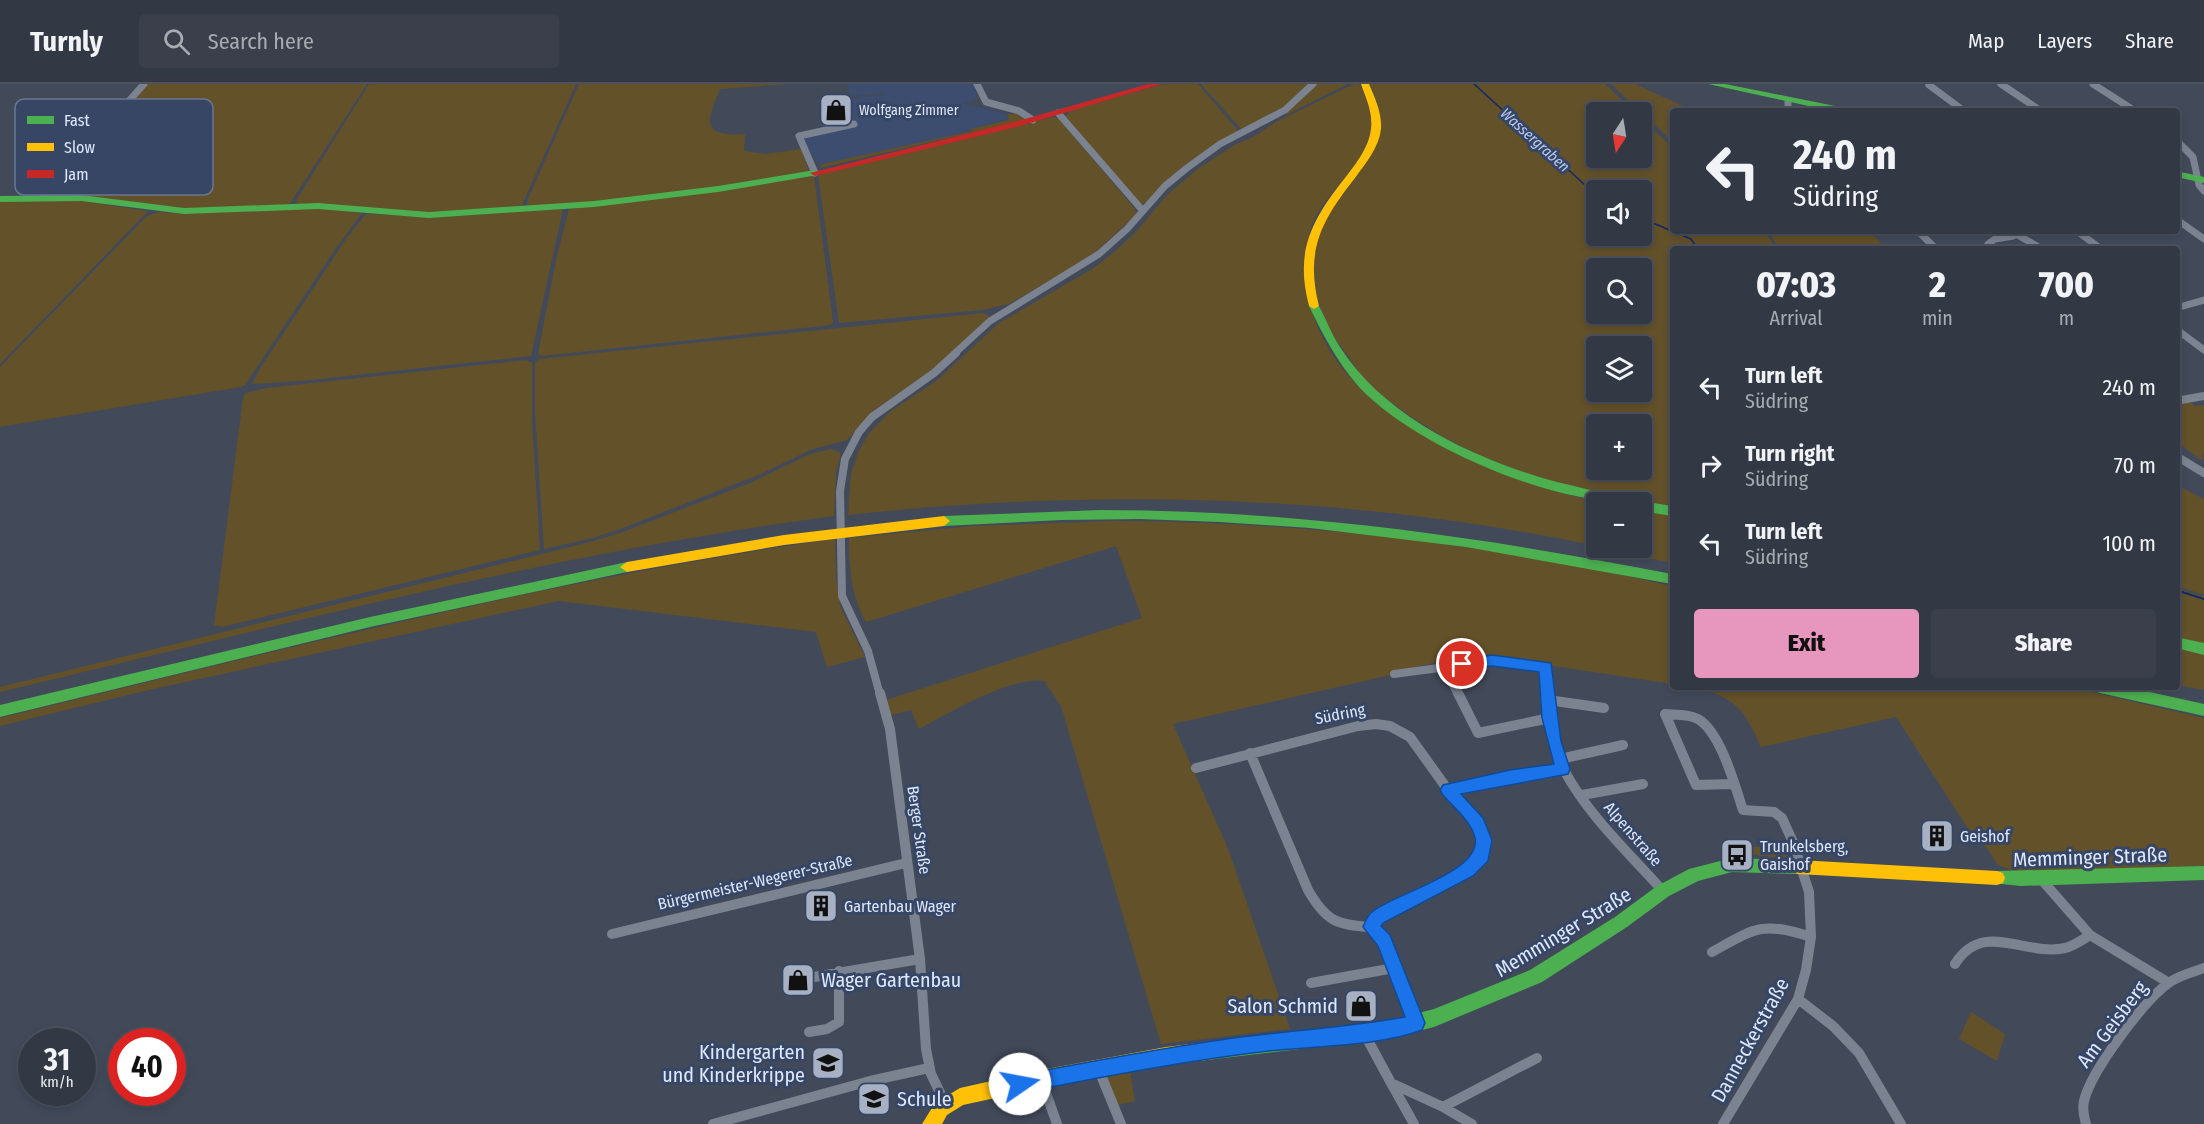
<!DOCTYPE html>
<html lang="en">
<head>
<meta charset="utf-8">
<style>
  body { margin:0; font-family:"Fira Sans Condensed",sans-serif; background:#3a3f4b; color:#f1f3f6; height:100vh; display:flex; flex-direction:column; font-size:22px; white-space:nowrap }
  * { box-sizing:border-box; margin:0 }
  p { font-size:20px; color:#a8acb2 }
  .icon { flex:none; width:33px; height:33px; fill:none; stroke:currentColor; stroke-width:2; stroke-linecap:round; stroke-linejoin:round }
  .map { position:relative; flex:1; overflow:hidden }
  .sheet { position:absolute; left:1670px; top:162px; width:510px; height:444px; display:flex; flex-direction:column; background:#323844; border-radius:6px; box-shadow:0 3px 9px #0003,0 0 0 2px #4d525d }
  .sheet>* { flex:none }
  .banner { position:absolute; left:1670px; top:24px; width:510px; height:126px; border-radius:6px; box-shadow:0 3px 9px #0003,0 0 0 2px #4d525d; background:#323844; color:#f1f3f6; overflow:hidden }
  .needle { width:39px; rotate:192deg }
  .buttons { position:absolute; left:1586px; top:18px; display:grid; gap:12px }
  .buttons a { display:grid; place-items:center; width:66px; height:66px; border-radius:6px; background:#323844; box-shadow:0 3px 9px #0003,0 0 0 2px #4d525d; font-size:30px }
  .speed { position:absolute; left:18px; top:944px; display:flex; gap:12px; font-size:30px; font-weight:700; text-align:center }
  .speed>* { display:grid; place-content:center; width:78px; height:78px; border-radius:50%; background:#323844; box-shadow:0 3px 9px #0003,0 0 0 2px #4d525d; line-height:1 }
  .speed small { font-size:15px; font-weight:400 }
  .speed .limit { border:9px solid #d22; background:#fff; color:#111 }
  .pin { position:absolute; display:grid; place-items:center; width:51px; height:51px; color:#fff; margin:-26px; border:3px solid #fff; border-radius:50%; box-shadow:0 2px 6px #0007 }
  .me { position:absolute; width:66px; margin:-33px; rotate:78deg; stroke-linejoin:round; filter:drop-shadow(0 0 4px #0008) }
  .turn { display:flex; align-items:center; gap:21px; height:126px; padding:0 24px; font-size:27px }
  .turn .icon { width:78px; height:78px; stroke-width:2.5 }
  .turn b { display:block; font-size:42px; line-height:51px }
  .eta { display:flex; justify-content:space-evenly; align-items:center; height:102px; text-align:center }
  .eta b { font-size:36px; font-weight:800; line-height:42px }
  .button { display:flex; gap:12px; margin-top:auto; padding:12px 24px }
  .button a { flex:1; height:69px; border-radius:6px; background:#e797bd; color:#111; font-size:24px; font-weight:800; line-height:69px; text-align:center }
  .button a+a { background:#3a3f4b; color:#f1f3f6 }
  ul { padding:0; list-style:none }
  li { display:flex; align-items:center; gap:18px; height:78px; padding:0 24px }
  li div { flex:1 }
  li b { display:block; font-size:22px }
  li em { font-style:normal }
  header { display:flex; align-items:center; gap:36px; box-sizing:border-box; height:84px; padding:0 30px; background:#323844; border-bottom:2px solid #4d525d }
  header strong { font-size:28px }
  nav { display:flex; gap:33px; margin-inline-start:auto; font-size:21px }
  .search { width:420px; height:54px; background:#3a3f4b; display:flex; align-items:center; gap:15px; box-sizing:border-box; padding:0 21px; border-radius:6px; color:#a8acb2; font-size:22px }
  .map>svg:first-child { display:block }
  .built { fill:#3c4d70 }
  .green { fill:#63512a; fill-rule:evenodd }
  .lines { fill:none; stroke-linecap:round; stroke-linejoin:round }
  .stream-far1 { stroke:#112a67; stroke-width:1.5 }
  .stream { stroke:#112a67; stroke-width:2 }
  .street-far2 { stroke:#7b8290; stroke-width:7 }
  .street-far1 { stroke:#7b8290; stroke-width:8 }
  .street { stroke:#7b8290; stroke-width:10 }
  .fast { fill:#4caf50; fill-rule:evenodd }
  .slow { fill:#ffc107; fill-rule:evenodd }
  .jam { fill:#c62828; fill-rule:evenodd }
  .route { fill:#1a73e8; stroke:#114b97; stroke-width:1.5 }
  .labels { text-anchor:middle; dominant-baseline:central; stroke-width:6; stroke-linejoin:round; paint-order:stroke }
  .far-poi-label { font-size:14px; fill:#dee8fc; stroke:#374665; text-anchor:start }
  .far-water-label { font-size:15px; font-style:italic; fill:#b6caf2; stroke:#374665 }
  .street-label { font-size:16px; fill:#dee8fc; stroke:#374665 }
  .poi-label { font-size:16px; fill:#dee8fc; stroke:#374665; text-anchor:start }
  .near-street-label { font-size:20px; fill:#dee8fc; stroke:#374665 }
  .near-poi-label { font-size:20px; fill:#dee8fc; stroke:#374665; text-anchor:start }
  .key { fill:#374665; stroke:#697792; stroke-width:1.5 }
  .key-label { font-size:16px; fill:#dee8fc }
</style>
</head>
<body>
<header>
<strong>Turnly</strong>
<div class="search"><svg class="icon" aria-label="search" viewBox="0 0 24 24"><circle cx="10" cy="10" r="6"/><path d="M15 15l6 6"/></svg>Search here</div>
<nav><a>Map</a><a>Layers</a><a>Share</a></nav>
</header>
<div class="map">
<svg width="2204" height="1040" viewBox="0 0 2204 1040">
  <rect width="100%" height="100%" fill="#424a5a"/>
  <path class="built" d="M848,0h126l3,15 -23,7 9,-2 10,2 29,7 8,5 -71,21 -121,26 -1,-4 -12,-14 -2,-9 18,-8 -1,-28 64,-7v-2l-34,3z"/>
  <path class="green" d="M146,0h221l-78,121 -101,5 -137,-15z
    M369,0h207l-54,121 -5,3c-37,3 -74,6 -111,4 -37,-3 -73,-8 -110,-8l1,-5z
    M579,0h208l-67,5c-14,34 -19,48 25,45l-1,17 22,3 35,-5 8,22 -37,8 -158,21 -83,7 -4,-2 1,-6z
    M1163,0h35l41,48 -97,73 -78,-88 6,-6z
    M1201,0h109l-16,18 -53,27z
    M1317,0h31l-62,31v-2z
    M1354,0h5c4,4 9,9 12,14 3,7 2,15 1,22 -3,52 -59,77 -63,118 -1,15 1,70 6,82 37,103 186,161 284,182h-3v44c-246,-52 -499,-58 -748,-31l3,-41 8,-24 11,-18 21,-21 45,-30 63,-58 93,-54 21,-16 22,-20 33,-39 31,-26 37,-24 17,-7 23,-15z
    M1369,0h236l30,28h-39v46h45v-40l31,29v84h93l11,18h-104v258c-90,-13 -179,-36 -256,-87 -18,-12 -38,-26 -53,-43 -8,-9 -14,-20 -21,-29 -22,-31 -36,-69 -25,-107 16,-60 90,-87 52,-157zM1596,106h45v46h-45zM1596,184h45v46h-45zM1596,262h45v46h-45zM1596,340h45v46h-45z
    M1611,0h24l59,27h-22v30z
    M1015,29l6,1 5,6 -206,48 2,-4 150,-33 -1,-2 37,-9 1,-3 -3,-2z
    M1054,33l5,2 76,90 1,4 -2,4 -43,39 -82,48 -27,6 -143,13 -21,-148z
    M814,92l19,146 -2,3 -289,31 -4,-2 18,-94 13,-51z
    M0,116h75l73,11 -148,153z
    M316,124l46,5 -26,35 -91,137 -4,2 -241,40v-60l147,-151 11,-4 29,2z
    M563,125l-32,147 -230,25 -49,3 7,-14 89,-134 18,-22 80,3z
    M1768,147h102l16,18h-107z
    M983,229l6,3 -1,3 -48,45 -64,45 -29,31 -37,10 -49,24 -138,54 -30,10 -49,11 -9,-137v-49l4,-4z
    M526,276l6,3v56l8,131 -318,77 -8,-2 29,-227 3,-5 20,-5z
    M2190,318l5,4 9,-1v49h-2l2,5 -3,1 -24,-18v-37z
    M831,365l10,4 -5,19 -2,44c-281,37 -558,111 -834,176v-5l590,-145 30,-9 130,-50 60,-29z
    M2176,401l28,14v96l-27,-9z
    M1641,427l31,4v48l-71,-15h40z
    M1116,437c187,1 374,23 556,65v98l-185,-28 -36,7 -7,-2 -51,11 -2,3 -218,49 56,127 61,178 -129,15 -100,-338 -17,-25c-33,-5 -95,32 -125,48l-8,-19 -20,5 -5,-15 256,-82 -26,-72 -250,76c-15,-26 -17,-55 -17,-84l122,-12z
    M835,455l1,38 4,29 25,51 -38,10 -11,-35 -257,-31 -406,88 -153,37v-8c277,-67 553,-139 835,-179z
    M2176,504l28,9v48l-27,-7z
    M2176,563l28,6v37l-27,-5z
    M1688,603h382l134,31v148l-189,6 -17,-7 -11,-17 -13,-10 -78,-121 -135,30c-18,-41 -28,-52 -73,-60z
    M1734,762l55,2 2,7c-16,8 -40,-3 -57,-5z
    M1971,928l34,22 -8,27 -38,-22z
    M1130,987l5,30 -20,5 -12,-31z"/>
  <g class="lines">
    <path class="stream-far1" d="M1474,0l122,111
      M1641,134l50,21 7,10"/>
    <path class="stream" d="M2176,506l28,9"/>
    <path class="street-far2" d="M977,0l9,18 33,9 14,9
      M2001,0l40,27
      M2093,0l42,27
      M1929,1l35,26
      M1788,17v10
      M1058,29l85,98
      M2176,56l17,17 6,28 5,6
      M815,89l-16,-37 55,-12
      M44,113l100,-113
      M2176,135l28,20
      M1918,147l18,18
      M2011,147l31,18
      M2077,147l24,18
      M1988,160l7,-5 18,-3 -2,-5
      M2176,224l28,-8
      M2176,245l28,21
      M954,270l36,-33 109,-67 28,-25 38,-43 22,-18 33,-24 65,-34 28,-26"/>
    <path class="street-far1" d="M2176,317l28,-5
      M2176,372l28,17
      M1444,583l14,28
      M1394,590l98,-13 54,6 2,28
      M880,611l-12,-44 -26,-55 -2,-105 5,-32 14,-27 13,-15 62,-44 22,-20"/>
    <path class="street" d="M880,609l10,36 30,230 6,90 5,25 15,31
      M1458,609l20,40 72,-15
      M1548,609c2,25 3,54 16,77 24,45 65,83 99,121
      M1548,616l56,8
      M1250,669l58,137c18,31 28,35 63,37
      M1560,675l63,-14
      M1196,684l162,-42 18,-2 14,2 20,11 38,53 29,33 7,17 -2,16 -15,15 -90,46 -6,10 13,14 32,82
      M1448,706l62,-14 53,-7
      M1582,711l61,-11
      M2041,795l49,56 79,48
      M612,850l294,-71
      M1712,868c43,-24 50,-31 99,-15
      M1955,880c28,-45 70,-7 110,-16 9,-2 17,-8 25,-13
      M808,894l112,-19
      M1311,899l83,-15
      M1798,915l35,27 26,27 42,71
      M809,948l18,-3 12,-7v-51
      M1364,949l27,50 52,24 29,17
      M1098,984l23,56
      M1041,995l16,45
      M1391,999l23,41
      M1443,1023l94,-49
      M713,1040l157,-43 59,-13
      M1723,1040l75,-125 8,-29 5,-33 -2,-45 -16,-50 -11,-24 -8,-6 -31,-2c-8,-24 -21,-73 -42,-89 -9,-7 -24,-6 -36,-7l31,71 37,-1
      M2086,1040c-2,-7 -4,-15 -2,-23 7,-30 60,-101 86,-119 10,-7 23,-10 34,-14"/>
    <path class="fast" d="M1708,0h17l120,24 5,3h-19z
      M815,86l5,3 -2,2 -100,17 -124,15 -165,11 -111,-9 -134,5 -103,-13 -81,1v-6l81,-1 103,13 134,-5 111,9 165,-11 124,-15z
      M2176,87l28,6v6l-28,-6z
      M1314,219l5,3c7,13 13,29 21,41 42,66 123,106 196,129 29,9 59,14 88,23l2,3c-78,0 -213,-57 -267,-115 -22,-25 -36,-52 -50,-81z
      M1641,417l31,5v10l-31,-5v-9h-4z
      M1101,426c193,0 382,27 571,64v10l-206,-37 -156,-19 -91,-6 -79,-3 -78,1 -118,6 -6,-5 6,-5z
      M627,478l7,5 -7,5 -257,55 -370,90v-12l370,-88z
      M2176,553l28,6v12l-28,-7z
      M2093,603h34l77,17v12l-104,-23 -5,-2z
      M1732,774l66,2 6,2 2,5 -2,5 -6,2 -66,-2 -34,9 -29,15 -42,31 -85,55 -108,45 -47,12 -172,20 -6,-3 -3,-6 3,-6 6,-3 172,-20 47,-12 96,-39 85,-53 42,-31 32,-17z
      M2204,782v14l-183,6 -30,-3 -2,-5 2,-5 6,-2z"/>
    <path class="slow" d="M1361,0h8c6,14 13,29 12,45 -2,18 -15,34 -26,49 -34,43 -50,73 -36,128l-5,3 -5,-3c-15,-57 4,-88 39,-132 10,-13 21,-28 23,-45 2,-16 -5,-31 -10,-45z
      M944,432l6,5 -6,5 -160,19 -157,27 -7,-5 7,-5 157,-27z
      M1798,776l199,11 6,2 2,5 -2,5 -6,2 -199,-11 -6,-2 -2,-5 2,-5z
      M1215,957l6,3 3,6 -3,6 -6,3 -49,6 -125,23 -78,17 -16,10 -5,9h-20l13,-21 25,-15 81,-18 125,-23z"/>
    <path class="jam" d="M1148,0h14l-142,42 -205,50 -5,-3 204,-51z"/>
  </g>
  <path class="route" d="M1492,571l59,8 10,78 9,28 -2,5 -5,1 -102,19 22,24 9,22 -4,21 -15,15 -90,47 -2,3 9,9 35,88 -3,7c-41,16 -109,16 -154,21 -84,10 -166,26 -248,42l-7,-3 -2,-6 2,-6 7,-3c73,-14 147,-28 221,-38 55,-7 109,-10 164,-20l-27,-71 -15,-19c2,-5 5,-12 9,-15 21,-18 110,-40 103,-74 -3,-16 -22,-31 -32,-43l-3,-5 3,-5 67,-15 44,-6 -12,-46 -3,-46 -47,-6 -30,4 -5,-2 -2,-4 2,-4z"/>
  <defs>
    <symbol id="shop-square" viewBox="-11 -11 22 22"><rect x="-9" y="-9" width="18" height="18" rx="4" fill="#a7b1c3" stroke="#374665"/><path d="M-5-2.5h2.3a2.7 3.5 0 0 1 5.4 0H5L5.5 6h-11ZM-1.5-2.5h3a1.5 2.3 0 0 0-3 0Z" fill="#111"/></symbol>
    <symbol id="building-square" viewBox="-11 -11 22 22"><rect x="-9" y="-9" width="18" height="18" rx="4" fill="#a7b1c3" stroke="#374665"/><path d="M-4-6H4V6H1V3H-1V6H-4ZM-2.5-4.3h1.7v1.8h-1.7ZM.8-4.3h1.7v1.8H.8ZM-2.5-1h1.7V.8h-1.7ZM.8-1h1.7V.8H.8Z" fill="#111"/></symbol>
    <symbol id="bus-square" viewBox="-11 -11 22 22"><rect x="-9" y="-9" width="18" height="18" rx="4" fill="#a7b1c3" stroke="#374665"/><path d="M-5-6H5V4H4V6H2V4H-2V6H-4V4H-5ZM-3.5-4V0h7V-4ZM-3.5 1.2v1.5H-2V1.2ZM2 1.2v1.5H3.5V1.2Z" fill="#111"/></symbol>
    <symbol id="school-square" viewBox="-11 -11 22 22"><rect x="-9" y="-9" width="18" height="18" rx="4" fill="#a7b1c3" stroke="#374665"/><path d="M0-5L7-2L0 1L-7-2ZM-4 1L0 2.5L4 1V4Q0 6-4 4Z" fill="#111"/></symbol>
  </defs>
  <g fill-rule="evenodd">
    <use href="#shop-square" x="817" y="7" width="38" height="38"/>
    <use href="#building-square" x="1918" y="733" width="38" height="38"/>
    <use href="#bus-square" x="1718" y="752" width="38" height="38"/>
    <use href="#building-square" x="802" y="803" width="38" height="38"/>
    <use href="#shop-square" x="779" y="877" width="38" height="38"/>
    <use href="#shop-square" x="1342" y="903" width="38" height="38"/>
    <use href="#school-square" x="809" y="960" width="38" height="38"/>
    <use href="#school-square" x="855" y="996" width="38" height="38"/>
  </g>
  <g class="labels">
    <g class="far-poi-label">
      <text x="859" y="26">Wolfgang Zimmer</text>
    </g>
    <g class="far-water-label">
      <text transform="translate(1535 56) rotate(42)">Wassergraben</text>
    </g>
    <g class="street-label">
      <text transform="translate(1340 630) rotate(-11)">Südring</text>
      <text transform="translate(919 746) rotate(82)">Berger Straße</text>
      <text transform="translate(1633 750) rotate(49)">Alpenstraße</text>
      <text transform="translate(755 798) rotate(-13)">Bürgermeister-Wegerer-Straße</text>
    </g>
    <g class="poi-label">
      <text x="1960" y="752">Geishof</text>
      <text x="1760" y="762">Trunkelsberg,<tspan x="1760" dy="18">Gaishof</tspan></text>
      <text x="844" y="822">Gartenbau Wager</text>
    </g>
    <g class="near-street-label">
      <text transform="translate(2090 773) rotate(-2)">Memminger Straße</text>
      <text transform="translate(1563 848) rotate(-31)">Memminger Straße</text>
      <text transform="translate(2112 940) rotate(-53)">Am Geisberg</text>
      <text transform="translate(1750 956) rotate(-61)">Danneckerstraße</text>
    </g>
    <g class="near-poi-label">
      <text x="821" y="896">Wager Gartenbau</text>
      <text x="1338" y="922" text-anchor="end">Salon Schmid</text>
      <text x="805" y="968" text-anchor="end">Kindergarten<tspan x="805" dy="23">und Kinderkrippe</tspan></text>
      <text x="897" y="1015">Schule</text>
    </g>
  </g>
  <rect x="15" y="15" width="198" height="96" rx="9" class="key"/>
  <rect x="27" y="32" width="27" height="8" fill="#4caf50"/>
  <rect x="27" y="59" width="27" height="8" fill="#ffc107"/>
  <rect x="27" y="86" width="27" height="8" fill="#c62828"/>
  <g class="key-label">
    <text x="64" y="42">Fast</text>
    <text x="64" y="69">Slow</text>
    <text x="64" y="96">Jam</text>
  </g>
</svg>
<div class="buttons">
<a><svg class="needle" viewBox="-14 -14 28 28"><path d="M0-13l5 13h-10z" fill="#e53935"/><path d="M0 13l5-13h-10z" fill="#a8acb2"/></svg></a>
<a><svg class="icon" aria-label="sound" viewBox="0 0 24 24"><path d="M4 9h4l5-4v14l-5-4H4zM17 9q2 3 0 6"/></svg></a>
<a><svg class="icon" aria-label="search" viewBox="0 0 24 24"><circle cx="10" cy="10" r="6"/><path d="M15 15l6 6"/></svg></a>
<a><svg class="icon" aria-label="layers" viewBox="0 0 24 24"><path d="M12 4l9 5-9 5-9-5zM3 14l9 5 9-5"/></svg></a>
<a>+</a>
<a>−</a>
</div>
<div class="speed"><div>31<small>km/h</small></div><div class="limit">40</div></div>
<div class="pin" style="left:1462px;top:580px;background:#d93025"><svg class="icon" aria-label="arrive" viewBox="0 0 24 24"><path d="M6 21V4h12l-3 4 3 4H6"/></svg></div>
<svg class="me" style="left:1020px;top:1000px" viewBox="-20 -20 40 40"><circle r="19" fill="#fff"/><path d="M0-13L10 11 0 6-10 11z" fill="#1a73e8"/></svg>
<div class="banner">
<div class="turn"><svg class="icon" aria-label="left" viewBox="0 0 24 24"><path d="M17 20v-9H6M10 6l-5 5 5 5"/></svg><div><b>240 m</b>Südring</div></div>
</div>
<section class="sheet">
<div class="eta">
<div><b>07:03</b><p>Arrival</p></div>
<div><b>2</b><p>min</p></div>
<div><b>700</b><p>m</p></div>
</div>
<ul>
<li><svg class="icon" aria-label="left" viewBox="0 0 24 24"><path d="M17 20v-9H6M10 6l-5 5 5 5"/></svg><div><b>Turn left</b><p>Südring</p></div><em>240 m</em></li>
<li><svg class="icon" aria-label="right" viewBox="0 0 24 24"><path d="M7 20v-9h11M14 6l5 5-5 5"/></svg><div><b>Turn right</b><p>Südring</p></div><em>70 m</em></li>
<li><svg class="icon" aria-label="left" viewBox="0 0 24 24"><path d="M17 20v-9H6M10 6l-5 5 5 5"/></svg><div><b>Turn left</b><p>Südring</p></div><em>100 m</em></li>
</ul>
<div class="button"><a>Exit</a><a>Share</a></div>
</section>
</div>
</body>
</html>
